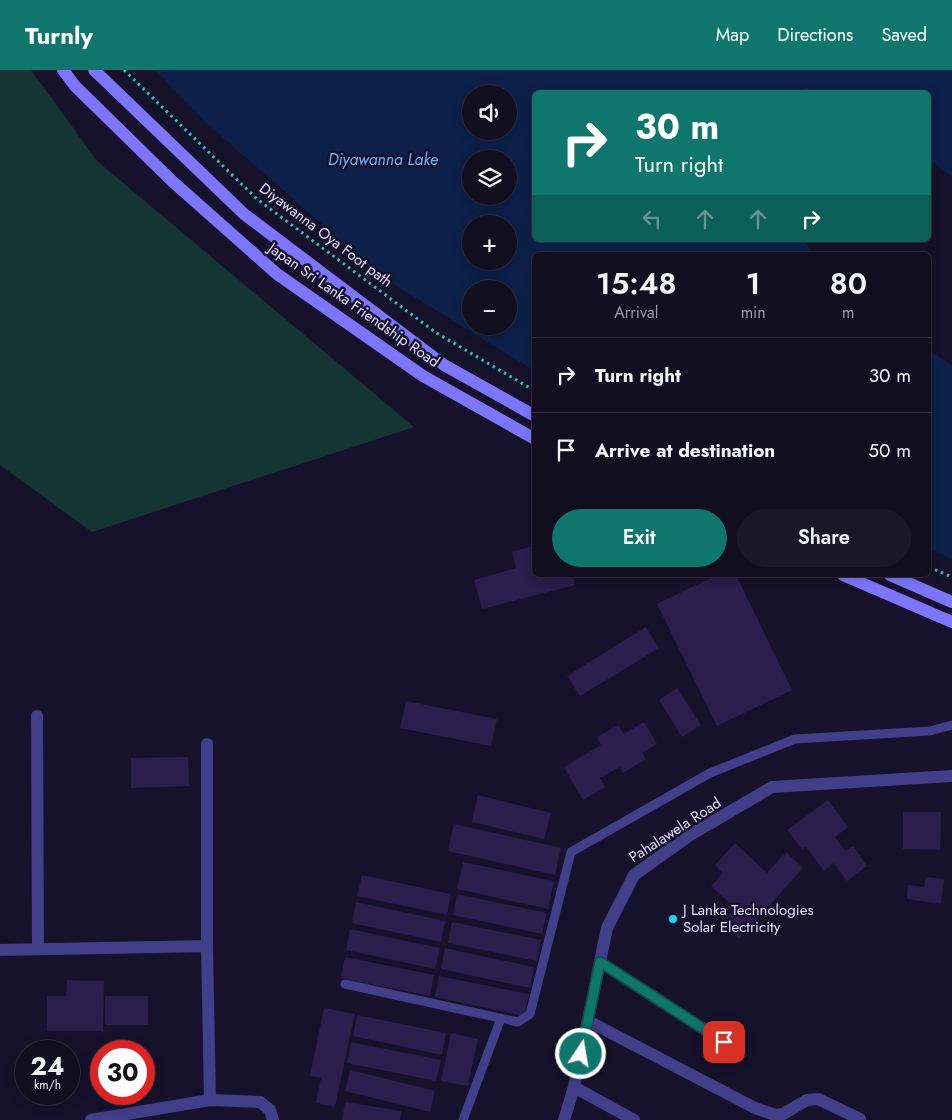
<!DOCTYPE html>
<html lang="en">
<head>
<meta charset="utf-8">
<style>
  body { margin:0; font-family:Jost,sans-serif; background:#1a1729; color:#f1f3f6; height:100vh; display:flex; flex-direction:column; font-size:19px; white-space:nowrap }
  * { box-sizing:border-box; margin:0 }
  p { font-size:16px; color:#9c9ca5 }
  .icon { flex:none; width:28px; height:28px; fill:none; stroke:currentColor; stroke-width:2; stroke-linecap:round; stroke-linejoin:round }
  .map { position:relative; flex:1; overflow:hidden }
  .details { position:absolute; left:532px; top:182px; width:399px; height:325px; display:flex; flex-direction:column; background:#110e20; border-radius:8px; box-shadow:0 2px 12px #0003,0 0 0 1px #302e3e }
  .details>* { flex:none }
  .top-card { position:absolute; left:532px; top:20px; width:399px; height:152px; border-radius:8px; box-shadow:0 2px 12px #0003,0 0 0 1px #302e3e; background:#0f766e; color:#fff; overflow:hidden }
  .controls { position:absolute; left:462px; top:15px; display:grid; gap:10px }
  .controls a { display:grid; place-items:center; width:55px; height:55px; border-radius:50%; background:#110e20; box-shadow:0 2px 12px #0003,0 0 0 1px #302e3e; font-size:25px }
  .speed { position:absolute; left:15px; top:970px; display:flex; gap:10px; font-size:25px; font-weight:700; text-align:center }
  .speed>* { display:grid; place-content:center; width:65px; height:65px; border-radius:50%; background:#110e20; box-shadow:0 2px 12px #0003,0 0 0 1px #302e3e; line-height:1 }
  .speed small { font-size:12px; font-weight:400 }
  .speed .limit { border:8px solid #d22; background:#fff; color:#111 }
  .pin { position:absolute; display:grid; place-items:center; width:42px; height:42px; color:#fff; margin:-21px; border-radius:10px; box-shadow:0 2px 8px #0006 }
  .me { position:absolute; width:55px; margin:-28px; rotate:12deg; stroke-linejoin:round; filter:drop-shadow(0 0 4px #0008) }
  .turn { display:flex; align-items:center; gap:18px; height:105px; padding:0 20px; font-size:22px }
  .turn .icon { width:65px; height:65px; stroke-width:2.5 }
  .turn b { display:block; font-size:35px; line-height:42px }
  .lanes { display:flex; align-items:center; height:48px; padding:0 20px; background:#0003; justify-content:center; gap:25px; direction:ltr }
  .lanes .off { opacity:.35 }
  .eta { display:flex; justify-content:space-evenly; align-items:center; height:85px; text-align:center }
  .eta b { font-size:30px; font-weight:600; line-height:35px }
  .cta { display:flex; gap:10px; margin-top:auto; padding:10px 20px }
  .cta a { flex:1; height:58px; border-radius:30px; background:#0f766e; color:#fff; font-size:20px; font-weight:600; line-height:58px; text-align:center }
  .cta a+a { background:#1a1729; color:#f1f3f6 }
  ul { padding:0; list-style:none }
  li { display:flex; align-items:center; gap:15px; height:75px; padding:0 20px; border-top:1px solid #302e3e }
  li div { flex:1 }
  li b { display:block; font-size:19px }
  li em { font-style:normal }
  header { display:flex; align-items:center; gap:30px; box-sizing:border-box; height:70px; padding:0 25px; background:#0f766e; color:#fff }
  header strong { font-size:24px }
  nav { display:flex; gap:28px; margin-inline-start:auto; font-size:18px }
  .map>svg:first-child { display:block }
  .green { fill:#153535 }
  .water { fill:#0c204a; fill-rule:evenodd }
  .building { fill:#291e4c }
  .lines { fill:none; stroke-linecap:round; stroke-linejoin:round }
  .path { stroke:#33bcb8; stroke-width:3; stroke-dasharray:2.5 4; stroke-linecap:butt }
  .lane { stroke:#433e89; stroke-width:9 }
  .street { stroke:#433e89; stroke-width:12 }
  .secondary { stroke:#7d75fd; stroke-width:12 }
  .route-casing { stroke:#0a4d48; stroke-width:12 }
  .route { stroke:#0f766e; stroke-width:9 }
  .poi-dot { fill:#0cdbfb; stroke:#17122b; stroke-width:2 }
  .labels { text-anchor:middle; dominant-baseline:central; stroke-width:5; stroke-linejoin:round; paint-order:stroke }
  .street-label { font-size:15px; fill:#e1dcfe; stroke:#17122b }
  .poi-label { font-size:15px; fill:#e1dcfe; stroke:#17122b; text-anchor:start }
  .water-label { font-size:16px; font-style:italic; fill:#6cb5fd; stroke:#17122b }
</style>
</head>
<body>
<header>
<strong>Turnly</strong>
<nav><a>Map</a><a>Directions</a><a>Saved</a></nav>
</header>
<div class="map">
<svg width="952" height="1050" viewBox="0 0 952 1050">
  <rect width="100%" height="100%" fill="#17122b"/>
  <path class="green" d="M0,0h31l66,91 317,266 -322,105 -92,-67z"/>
  <path class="water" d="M155,0h797v107l-23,-18v-67h-102l-26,-4 -12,4h-254v148h268l11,15h-279v116l-150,-92 -181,-158zM471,24h38v37h-38zM471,89h38v37h-38zM471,154h38v37h-38zM471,219h38v37h-38z
    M929,279l23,17v193l-23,-10z"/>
  <path class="building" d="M535,475v30h37l3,10 -93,24 -8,-29 42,-12 -4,-16z
    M717,505h19l56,115 -75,36 -60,-122z
    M646,557l13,21 -79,48 -13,-20z
    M677,618l24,37 -19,12 -23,-37z
    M406,631l91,18 -6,27 -91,-18z
    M644,652l13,22 -15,9 4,6 -23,14 -3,-6 -20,11 5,9 -22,13 -19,-33 37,-22 -4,-8 21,-12 6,9z
    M188,687l1,29 -58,2v-30z
    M478,725l73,18 -7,26 -72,-17z
    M828,730l20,27 -13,10 11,14 7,-5 14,20 -20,15 -13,-18 -10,8 -18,-24 -4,2 -15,-19z
    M903,742h38l-1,38 -37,-1z
    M454,754l107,24 -6,27 -107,-24z
    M735,773l32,30 19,-21 17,16 -64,71 -17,-16 13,-15 -24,-22 12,-13 -8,-8z
    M463,792l91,19 -6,28 -91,-20z
    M362,805l89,19 -4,21 -90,-19z
    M926,807l18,2 -3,25 -34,-5 1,-14 16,2z
    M457,824l90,19 -5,21 -89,-19z
    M356,832l89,19 -4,21 -89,-19z
    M452,852l89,18 -4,21 -89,-18z
    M350,859l90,19 -5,21 -89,-19z
    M445,878l89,19 -4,21 -89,-19z
    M345,887l89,18 -4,21 -89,-18z
    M439,906l90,18 -5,22 -89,-19z
    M67,910l37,1 -1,50h-56v-35h19z
    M105,926h43v29h-43z
    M324,938l31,6 -20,93 -19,-4 5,-25 -11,-2z
    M357,945l89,18 -4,22 -89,-19z
    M451,963l27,6 -10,47 -27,-5z
    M351,972l90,18 -5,21 -89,-18z
    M350,1000l85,21 -5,21 -85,-21z
    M345,1032l56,9 -1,9h-58z"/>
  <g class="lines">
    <path class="path" d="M124,0l133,129 178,133 100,59
      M929,497l23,10"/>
    <path class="lane" d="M345,914l173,38 12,-8 41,-162 139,-79 85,-34 135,-8 22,-6
      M463,1050l38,-102"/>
    <path class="street" d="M37,646l1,232
      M207,674v202l3,154
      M0,880l207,-4
      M600,892l139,90
      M588,951l167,87 20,7 8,-1 24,-14 11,-1 42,20
      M574,1017l60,33
      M91,1050l119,-20 50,2 10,8 3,10
      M564,1050l10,-33 33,-159 27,-53 56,-40 82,-48 180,-11"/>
    <path class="secondary" d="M63,0l12,16 97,95 105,93 146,102 112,63
      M94,0l150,144 200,151 91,51
      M843,505l109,47
      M890,505l62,27"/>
  </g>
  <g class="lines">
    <defs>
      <path id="route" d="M581,984l19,-92 124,80"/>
    </defs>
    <use href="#route" class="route-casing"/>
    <use href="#route" class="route"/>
  </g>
  <circle class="poi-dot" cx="673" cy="849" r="5"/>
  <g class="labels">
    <g class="street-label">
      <text transform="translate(326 165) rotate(37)">Diyawanna Oya Foot path</text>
      <text transform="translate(354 235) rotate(35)">Japan Sri Lanka Friendship Road</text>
      <text transform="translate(675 760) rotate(-33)">Pahalawela Road</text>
    </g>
    <g class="poi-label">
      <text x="683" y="840">J Lanka Technologies<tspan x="683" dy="17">Solar Electricity</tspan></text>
    </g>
    <g class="water-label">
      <text x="383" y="89">Diyawanna Lake</text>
    </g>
  </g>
</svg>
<div class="controls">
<a><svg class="icon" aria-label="sound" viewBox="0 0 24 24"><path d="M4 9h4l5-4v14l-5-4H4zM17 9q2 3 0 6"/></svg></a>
<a><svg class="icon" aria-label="layers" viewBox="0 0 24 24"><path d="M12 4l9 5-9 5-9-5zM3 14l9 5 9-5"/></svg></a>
<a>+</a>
<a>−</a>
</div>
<div class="speed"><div>24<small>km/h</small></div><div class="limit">30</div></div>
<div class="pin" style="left:724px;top:972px;background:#d93025"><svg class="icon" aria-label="arrive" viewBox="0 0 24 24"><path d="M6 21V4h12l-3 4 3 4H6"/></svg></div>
<svg class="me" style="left:581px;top:984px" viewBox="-20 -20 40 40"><circle r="17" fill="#0f766e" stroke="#fff" stroke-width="3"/><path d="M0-11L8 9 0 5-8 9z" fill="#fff"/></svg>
<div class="top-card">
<div class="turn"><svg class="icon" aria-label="right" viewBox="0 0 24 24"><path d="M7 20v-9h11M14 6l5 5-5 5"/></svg><div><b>30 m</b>Turn right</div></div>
<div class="lanes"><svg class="icon off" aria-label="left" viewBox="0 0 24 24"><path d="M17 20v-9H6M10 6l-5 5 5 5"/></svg><svg class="icon off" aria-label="ahead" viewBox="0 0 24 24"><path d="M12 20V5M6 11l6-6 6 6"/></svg><svg class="icon off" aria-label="ahead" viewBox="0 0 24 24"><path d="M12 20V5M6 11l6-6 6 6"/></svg><svg class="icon" aria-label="right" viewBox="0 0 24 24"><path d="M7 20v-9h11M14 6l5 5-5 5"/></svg></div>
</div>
<section class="details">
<div class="eta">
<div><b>15:48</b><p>Arrival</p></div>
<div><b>1</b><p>min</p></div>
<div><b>80</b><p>m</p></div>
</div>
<ul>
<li><svg class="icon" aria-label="right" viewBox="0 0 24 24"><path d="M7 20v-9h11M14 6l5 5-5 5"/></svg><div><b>Turn right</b></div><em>30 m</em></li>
<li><svg class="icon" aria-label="arrive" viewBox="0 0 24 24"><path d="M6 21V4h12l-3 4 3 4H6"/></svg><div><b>Arrive at destination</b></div><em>50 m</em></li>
</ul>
<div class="cta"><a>Exit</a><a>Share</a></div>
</section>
</div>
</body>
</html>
